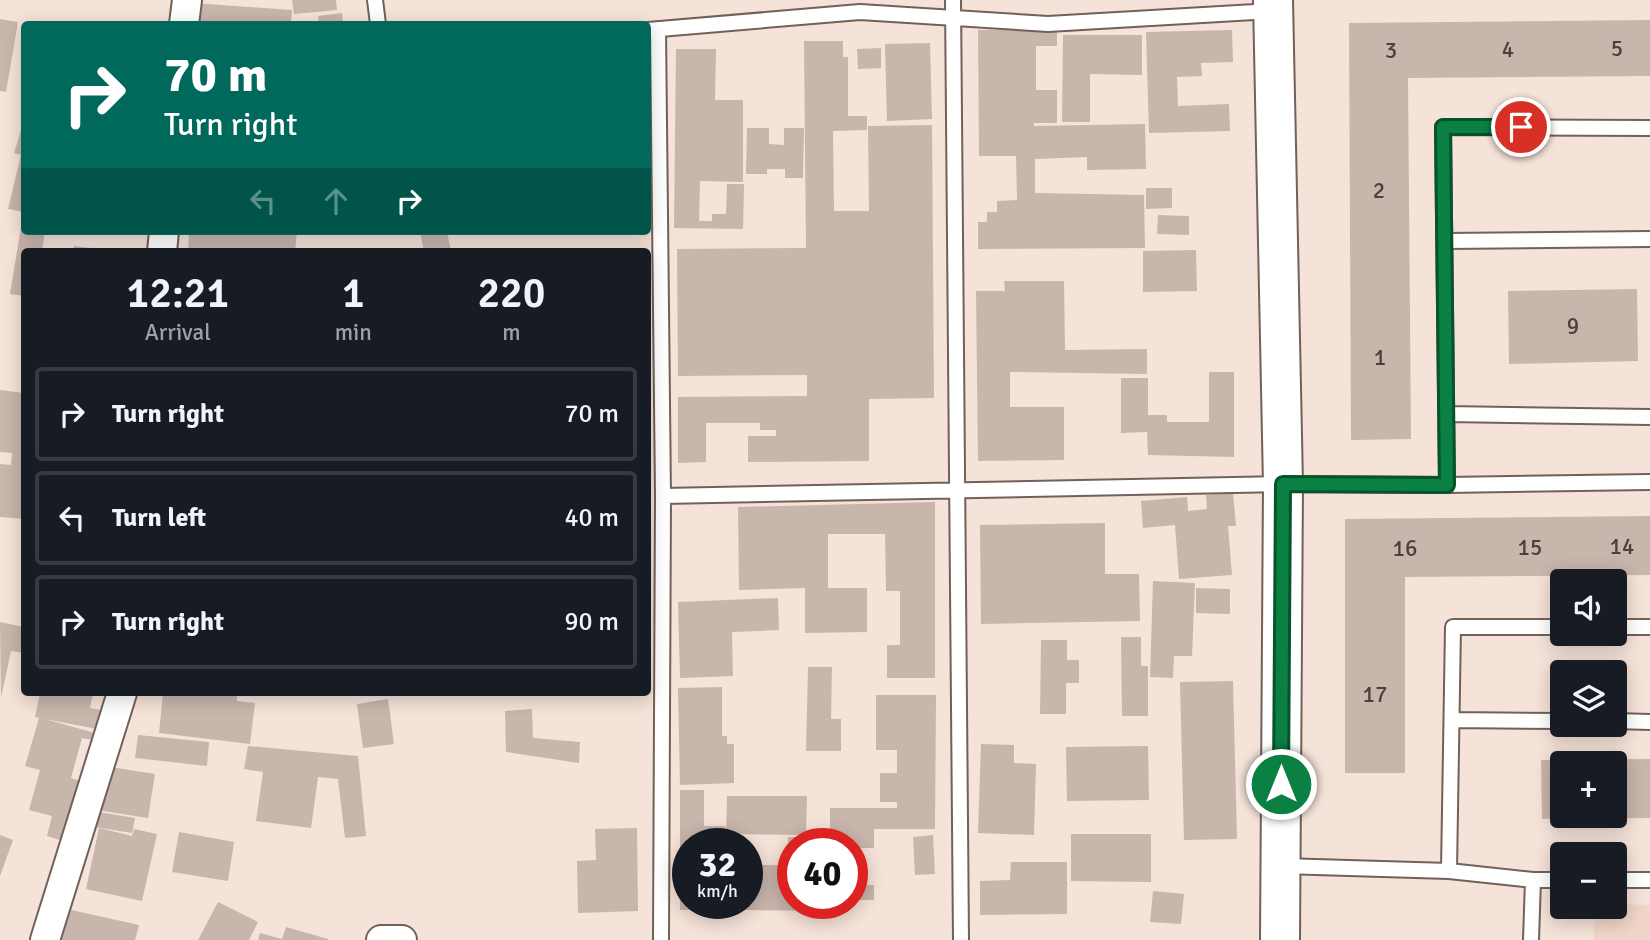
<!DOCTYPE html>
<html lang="en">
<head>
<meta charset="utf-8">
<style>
  body { margin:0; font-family:Signika,sans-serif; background:#242831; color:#f1f3f6; height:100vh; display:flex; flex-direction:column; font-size:26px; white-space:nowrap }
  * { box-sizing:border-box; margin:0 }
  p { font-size:23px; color:#9ea1a6 }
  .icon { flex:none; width:38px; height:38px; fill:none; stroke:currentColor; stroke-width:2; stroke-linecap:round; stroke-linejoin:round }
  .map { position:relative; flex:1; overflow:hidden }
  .details { position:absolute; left:21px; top:248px; width:630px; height:448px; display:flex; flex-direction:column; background:#171b24; border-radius:7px; box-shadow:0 4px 18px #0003 }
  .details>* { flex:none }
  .hud { position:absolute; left:21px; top:21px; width:630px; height:214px; border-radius:7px; box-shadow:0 4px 18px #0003; background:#00695c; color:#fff; overflow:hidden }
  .buttons { position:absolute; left:1550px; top:569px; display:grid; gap:14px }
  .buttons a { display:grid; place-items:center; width:77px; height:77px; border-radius:7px; background:#171b24; box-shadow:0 4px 18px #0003; font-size:35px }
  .speed { position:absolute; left:672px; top:828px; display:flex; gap:14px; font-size:35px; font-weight:700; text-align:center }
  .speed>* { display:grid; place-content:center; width:91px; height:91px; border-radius:50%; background:#171b24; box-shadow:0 4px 18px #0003; line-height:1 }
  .speed small { font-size:18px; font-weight:400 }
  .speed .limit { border:10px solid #d22; background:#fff; color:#111 }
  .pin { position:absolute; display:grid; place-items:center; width:60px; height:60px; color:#fff; margin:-30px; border:4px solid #fff; border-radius:50%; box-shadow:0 2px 7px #0007 }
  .me { position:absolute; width:77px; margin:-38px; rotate:0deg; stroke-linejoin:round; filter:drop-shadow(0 0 5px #0008) }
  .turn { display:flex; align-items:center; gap:24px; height:147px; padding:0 28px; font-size:32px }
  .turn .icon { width:91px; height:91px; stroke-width:2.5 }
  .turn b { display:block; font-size:49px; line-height:60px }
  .lanes { display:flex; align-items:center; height:66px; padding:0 28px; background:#0003; justify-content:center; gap:35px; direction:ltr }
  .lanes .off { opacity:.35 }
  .eta { display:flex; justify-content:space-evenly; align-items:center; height:119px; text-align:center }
  .eta b { font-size:42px; font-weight:600; line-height:49px }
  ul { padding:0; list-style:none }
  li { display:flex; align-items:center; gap:21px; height:94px; margin:0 14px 10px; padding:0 14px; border:4px solid #363941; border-radius:7px }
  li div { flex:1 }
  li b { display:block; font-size:26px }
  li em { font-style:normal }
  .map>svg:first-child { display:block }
  .built { fill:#f0d5c8 }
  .building { fill:#c8b5ac; fill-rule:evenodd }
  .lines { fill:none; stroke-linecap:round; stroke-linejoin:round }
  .lane-casing { stroke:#716159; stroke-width:18 }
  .street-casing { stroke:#716159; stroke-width:32 }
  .secondary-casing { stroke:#716159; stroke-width:42 }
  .lane { stroke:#fff; stroke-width:14 }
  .street { stroke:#fff; stroke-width:28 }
  .secondary { stroke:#fff; stroke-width:38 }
  .route-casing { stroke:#07532c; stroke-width:18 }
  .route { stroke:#0b8043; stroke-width:12 }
  .labels { text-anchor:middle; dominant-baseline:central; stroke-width:6; stroke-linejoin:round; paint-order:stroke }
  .number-label { font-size:23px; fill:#4b413c }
</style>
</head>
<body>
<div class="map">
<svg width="1650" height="940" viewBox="0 0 1650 940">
  <rect width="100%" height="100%" fill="#f5e2d8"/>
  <path class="built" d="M1615,904l35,1v35h-56l1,-33z"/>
  <path class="building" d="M292,0h44l1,10 -43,4z
    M193,3l99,7 -1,14h-100z
    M342,13l1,11h-24l-1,-8z
    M0,19l18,3 -12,70 -6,-1z
    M1650,20v56l-242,2 3,361 -60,1 -2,-417z
    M1057,29v17h-21v44h21v33h-23v3l111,-2 1,45 -59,1v-13l-52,2v34l109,2 1,53 -167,1v-27h9v-10h10v-11l20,-1 -1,-44h-37l-1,-126z
    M1232,30l1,32 -32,1 1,13 -25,1 1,29 51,-2 1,27 -81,2 -3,-101z
    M1063,35h79v40l-52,-1v48h-28z
    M804,41h39v16h5v59h19v14l-34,1 1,80h35l-1,-85 64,-1 2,273 -65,1v62l-121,1v-26h28v-6h-16v-7h-54v39l-28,1v-66l129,-1v-21l-129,1 -1,-127 129,-1z
    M930,43l2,76 -45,2 -2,-77z
    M881,48v20l-23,1 -1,-20z
    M676,49h40l-1,51h28v82l-43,-1 -1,40h13v-7h14l1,-30h17l-1,45 -69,-1z
    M22,127l2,1v84l-16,-3 13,-54 -7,-2z
    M747,128h22v16l15,1v-17h20l-1,50h-18v-9h-18v5h-21z
    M1146,188h26v20l-26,1z
    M23,215l1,16h21l-3,21h-18v44l-14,-2z
    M1158,215l31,1v19l-32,-1z
    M189,231h108l-2,21h-107z
    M420,231h27l4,21h-27z
    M74,246l33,4v2h-34z
    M1196,250l1,41 -54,1v-41z
    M1004,281h60l1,69 82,-1v25l-137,-2v35h54v53l-86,1 -2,-170h29z
    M1637,289l1,72 -129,3 -1,-73z
    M1209,372h25v85l-86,-2 -1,-23 -26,1v-55h27v37h19v7h42z
    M0,390l24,3v126l-24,-2v-53l11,1 1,-12 -12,-1z
    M1233,492l3,34h-8l4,49 -53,4 -4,-54 -32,3 -2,-27 46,-4 1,14 19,-2 -1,-14z
    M935,502v176h-48v-33h13v-54h-14l-1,-57h-57v54h39v44l-62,1v-45l-66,2 -1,-83z
    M1650,516v59l-245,2v196h-60v-254z
    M1105,523v51h34l1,47 -159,3 -1,-99z
    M1153,581l42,2 -3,73h-18l-1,22 -23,-1z
    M1196,588l34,1v25l-34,-1z
    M778,598l1,32 -47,2 1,44 -53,2 -2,-76z
    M0,622l24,5v26l-13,-2 -10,47z
    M1121,637h20v29h7v50h-26z
    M1041,640h26v20h12v23h-13v31h-26z
    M808,667h24l-1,52h10v32h-35z
    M1233,681l4,158 -53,1 -4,-158z
    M722,687v49h5v8h7v39l-54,2 -2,-97z
    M40,693h53l-3,15 11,2 -4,19 -52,-10 50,14 -2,7 -11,-2 -11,40 9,3 -17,60 -16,-5 5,-20 -23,-6 11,-40 -15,-4 14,-48 -4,-1z
    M163,693h74v8l18,2 -5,41 -91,-11z
    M876,695h60l-1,134h-61v19h-18v37h18v15h-22v-56h-40v-14h18v-22h67v-6h-17v-29h17v-23h-21z
    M388,699l6,45 -31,4 -6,-44z
    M532,709l1,29 47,4 -1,21 -73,-11 -1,-41z
    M138,735l71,7 -2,24 -72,-8z
    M981,744l33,1v18l22,1 -2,71 -56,-2z
    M248,746l110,10 8,80 -21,2 -7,-59 -20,-2 -7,51 -55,-7 7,-49 -19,-3z
    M1148,746l1,54 -82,1 -1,-54z
    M1650,759v59l-108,1 -1,-59zM1563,763h52v53h-52z
    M104,766l51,8 -7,44 -51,-8z
    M680,790h24v36h21v18h-37v59h37v7h-45z
    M727,796h80l-1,39 -80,-1z
    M98,812l37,6 -3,15 -37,-6z
    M99,828l33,8 2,-7 23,5 -15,67 -56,-12z
    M637,828l1,83 -60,2 -1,-52 19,-1 -1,-31z
    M179,832l55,10 -6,39 -56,-9z
    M1071,834h80v48l-80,-1z
    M0,835l13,5 -13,36z
    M933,835l2,39 -20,1 -2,-38z
    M788,837h22v7h-17v59h17v8l-73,-1v-7h10v-38h41z
    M1011,862h56v52l-87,1v-34l30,-1z
    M1153,891l31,3 -3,30 -31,-2z
    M218,902l40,20 -9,18h-51z
    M67,909l72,16 -4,15h-75z
    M286,927l42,12v1h-70l2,-7 22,6z"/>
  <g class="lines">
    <defs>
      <path id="lane" d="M375,0l3,24
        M953,0l8,940
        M658,29l5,467 -2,444
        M648,30l212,-18 188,12 225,-13
        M1650,128l-207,-1 4,358 203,-3
        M1445,241l205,-2
        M1447,414l203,3
        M663,496l620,-12 164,1
        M1615,627h35
        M1452,720l111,1
        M1615,721l35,1
        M1282,866l167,5 84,9
        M1449,871l4,-244h110
        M1615,880h35
        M1531,940l2,-60h30"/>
      <path id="street" d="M184,24l3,-24
        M162,252l2,-21
        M45,940l77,-247
        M381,940h21"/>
      <path id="secondary" d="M1273,0l10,484 -3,456"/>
    </defs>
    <use href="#lane" class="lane-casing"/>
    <use href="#street" class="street-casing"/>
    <use href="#secondary" class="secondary-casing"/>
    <use href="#lane" class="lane"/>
    <use href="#street" class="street"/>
    <use href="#secondary" class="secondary"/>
  </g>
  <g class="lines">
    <defs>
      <path id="route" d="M1281,784l2,-300 164,1 -4,-358h78"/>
    </defs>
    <use href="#route" class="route-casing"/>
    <use href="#route" class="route"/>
  </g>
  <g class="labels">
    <g class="number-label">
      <text x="1617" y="48">5</text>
      <text x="1508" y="49">4</text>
      <text x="1391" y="50">3</text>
      <text x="1379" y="190">2</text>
      <text x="1573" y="326">9</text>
      <text x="1380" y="357">1</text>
      <text x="1622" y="546">14</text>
      <text x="1530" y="547">15</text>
      <text x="1405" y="548">16</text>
      <text x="1375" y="694">17</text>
    </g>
  </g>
</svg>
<div class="buttons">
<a><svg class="icon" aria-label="sound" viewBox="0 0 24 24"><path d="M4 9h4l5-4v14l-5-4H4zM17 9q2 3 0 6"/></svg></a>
<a><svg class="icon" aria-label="layers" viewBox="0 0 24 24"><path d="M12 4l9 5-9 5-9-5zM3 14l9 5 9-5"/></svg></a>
<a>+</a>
<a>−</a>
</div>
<div class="speed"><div>32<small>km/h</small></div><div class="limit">40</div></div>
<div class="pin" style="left:1521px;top:127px;background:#d93025"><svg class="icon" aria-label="arrive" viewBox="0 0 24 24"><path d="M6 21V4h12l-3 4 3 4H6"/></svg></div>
<svg class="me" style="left:1281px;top:784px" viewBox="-20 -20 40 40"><circle r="17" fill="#0b8043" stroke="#fff" stroke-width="3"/><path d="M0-11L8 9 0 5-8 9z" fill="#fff"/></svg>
<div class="hud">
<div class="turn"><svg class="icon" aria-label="right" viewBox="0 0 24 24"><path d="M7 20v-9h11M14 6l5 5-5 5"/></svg><div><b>70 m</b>Turn right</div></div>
<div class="lanes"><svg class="icon off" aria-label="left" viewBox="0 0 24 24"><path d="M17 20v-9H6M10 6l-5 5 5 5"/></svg><svg class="icon off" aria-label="ahead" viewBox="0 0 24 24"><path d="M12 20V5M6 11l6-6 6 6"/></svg><svg class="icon" aria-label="right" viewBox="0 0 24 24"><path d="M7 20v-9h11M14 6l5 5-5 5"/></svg></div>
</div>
<section class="details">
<div class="eta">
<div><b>12:21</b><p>Arrival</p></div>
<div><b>1</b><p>min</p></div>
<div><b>220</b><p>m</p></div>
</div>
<ul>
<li><svg class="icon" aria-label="right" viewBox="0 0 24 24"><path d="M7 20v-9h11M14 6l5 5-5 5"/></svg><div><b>Turn right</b></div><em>70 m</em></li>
<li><svg class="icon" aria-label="left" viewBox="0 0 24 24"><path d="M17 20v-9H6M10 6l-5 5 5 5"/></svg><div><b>Turn left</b></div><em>40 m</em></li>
<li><svg class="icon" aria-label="right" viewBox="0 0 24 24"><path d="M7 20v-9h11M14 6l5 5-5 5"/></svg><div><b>Turn right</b></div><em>90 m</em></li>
</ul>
</section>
</div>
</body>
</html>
